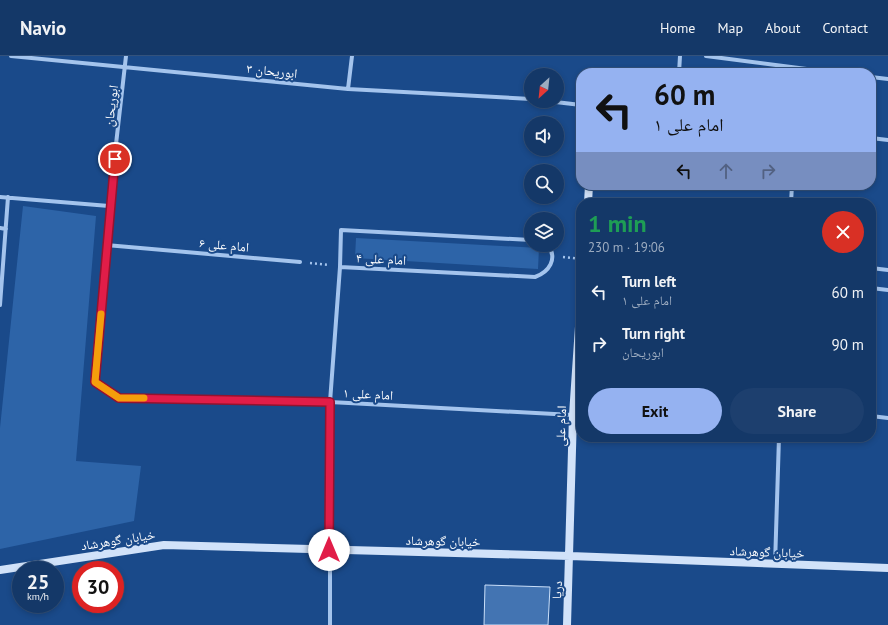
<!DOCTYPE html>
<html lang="en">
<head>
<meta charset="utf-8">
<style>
  body { margin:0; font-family:"PT Sans","Noto Naskh Arabic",sans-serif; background:#1d3f6e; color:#f1f3f6; height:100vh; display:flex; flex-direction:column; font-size:15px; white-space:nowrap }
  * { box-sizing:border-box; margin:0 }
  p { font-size:13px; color:#9dacc0 }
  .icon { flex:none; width:22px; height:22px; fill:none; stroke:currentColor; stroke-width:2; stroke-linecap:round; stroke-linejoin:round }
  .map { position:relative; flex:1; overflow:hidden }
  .details { position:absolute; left:576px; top:142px; width:300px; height:244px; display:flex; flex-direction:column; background:#143868; border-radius:16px; box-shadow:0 2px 6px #0003,0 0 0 1px #33527c }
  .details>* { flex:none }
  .top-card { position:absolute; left:576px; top:12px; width:300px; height:122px; border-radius:16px; box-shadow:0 2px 6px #0003,0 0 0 1px #33527c; background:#95b2f1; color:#111; overflow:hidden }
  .needle { width:26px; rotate:207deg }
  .controls { position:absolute; left:524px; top:12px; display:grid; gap:8px }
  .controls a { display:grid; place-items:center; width:40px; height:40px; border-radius:50%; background:#143868; box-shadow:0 2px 6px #0003,0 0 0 1px #33527c; font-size:20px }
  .speed { position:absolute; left:12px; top:505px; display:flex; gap:8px; font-size:20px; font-weight:700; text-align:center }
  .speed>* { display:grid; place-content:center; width:52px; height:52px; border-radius:50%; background:#143868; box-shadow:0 2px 6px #0003,0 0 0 1px #33527c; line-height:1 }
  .speed small { font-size:10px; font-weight:400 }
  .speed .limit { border:6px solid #d22; background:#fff; color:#111 }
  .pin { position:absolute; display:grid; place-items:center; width:34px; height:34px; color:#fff; margin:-17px; border:2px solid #fff; border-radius:50%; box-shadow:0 1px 4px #0007 }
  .me { position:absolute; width:44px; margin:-22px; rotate:0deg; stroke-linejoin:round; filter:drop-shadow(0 0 3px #0008) }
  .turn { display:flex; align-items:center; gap:14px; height:84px; padding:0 12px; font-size:18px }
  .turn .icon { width:52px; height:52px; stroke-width:2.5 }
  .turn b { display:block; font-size:28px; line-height:34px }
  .lanes { display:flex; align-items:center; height:38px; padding:0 12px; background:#0003; justify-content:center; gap:20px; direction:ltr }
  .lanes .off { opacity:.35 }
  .round { display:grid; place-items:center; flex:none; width:42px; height:42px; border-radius:21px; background:#1d3f6e }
  .overview { display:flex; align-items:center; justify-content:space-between; height:68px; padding:0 12px }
  h1 { font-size:24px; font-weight:800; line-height:30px; color:#1e9e55 }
  .button { display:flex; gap:8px; margin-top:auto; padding:8px 12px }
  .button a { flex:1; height:46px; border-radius:24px; background:#95b2f1; color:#111; font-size:16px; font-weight:800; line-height:46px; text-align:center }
  .button a+a { background:#1d3f6e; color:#f1f3f6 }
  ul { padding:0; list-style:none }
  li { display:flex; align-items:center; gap:12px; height:52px; padding:0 12px }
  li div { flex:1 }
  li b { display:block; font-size:15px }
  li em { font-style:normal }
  header { display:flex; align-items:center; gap:24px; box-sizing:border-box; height:56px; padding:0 20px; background:#143868; border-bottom:1px solid #33527c }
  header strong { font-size:19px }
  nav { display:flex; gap:22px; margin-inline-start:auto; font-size:14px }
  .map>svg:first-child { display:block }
  .green { fill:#2d64a8 }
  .building { fill:#4374b2; stroke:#cadff9 }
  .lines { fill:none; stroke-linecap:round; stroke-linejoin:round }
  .path { stroke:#a4c4ed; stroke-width:2.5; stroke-dasharray:2 3; stroke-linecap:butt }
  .street { stroke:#a4c4ed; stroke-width:4 }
  .secondary { stroke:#d1e2f9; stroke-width:8 }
  .route-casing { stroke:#92132f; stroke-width:10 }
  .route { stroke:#e11d48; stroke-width:7 }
  .slow { stroke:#f59e0b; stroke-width:7 }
  .labels { text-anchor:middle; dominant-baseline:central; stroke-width:4; stroke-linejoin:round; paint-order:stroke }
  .street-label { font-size:13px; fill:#fff; stroke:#1a4a8a }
</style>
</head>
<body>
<header>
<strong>Navio</strong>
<nav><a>Home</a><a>Map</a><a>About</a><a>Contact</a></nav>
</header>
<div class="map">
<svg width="888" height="569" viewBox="0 0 888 569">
  <rect width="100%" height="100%" fill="#1a4a8a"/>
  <path class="green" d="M23,150l73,10 -20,245 65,5 -7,55 -134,28v-121z
    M356,182l183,10 -1,21 -183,-11z"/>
  <path class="building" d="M485,529l65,2 -2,38h-64z"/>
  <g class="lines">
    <path class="path" d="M563,201l18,2
      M310,207l19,2"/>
    <path class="street" d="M11,0l337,33 183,10
      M126,0l-17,150 -14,176 24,16 211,4 243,13
      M706,0l132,17
      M679,17l1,-17
      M871,21l17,2
      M348,33l4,-33
      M547,45l34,4
      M871,82l17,2
      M0,141l109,9
      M791,147l1,-18
      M0,172l6,1
      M106,189l194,17
      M340,211l195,10c14,-5 23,-18 13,-32
      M871,212l17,2
      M871,232l17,2
      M0,249l8,-108
      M871,360l17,2
      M775,509l4,-128
      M330,569v-223l10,-135 1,-37 190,10"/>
    <path class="secondary" d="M588,147l1,-18
      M0,514l164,-25 406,11 318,12
      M567,569l6,-210 8,-118"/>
  </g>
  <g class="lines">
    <defs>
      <path id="route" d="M115,103l-20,223 24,16 211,4 -1,148"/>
    </defs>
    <use href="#route" class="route-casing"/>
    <use href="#route" class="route"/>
    <path class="slow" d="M101,258l-6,68 24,16h25"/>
  </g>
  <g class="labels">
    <g class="street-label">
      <text transform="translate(272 15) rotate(6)">ابوریحان ۳</text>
      <text transform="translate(111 50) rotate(-83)">ابوریحان</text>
      <text transform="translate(224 189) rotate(5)">امام علی ۶</text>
      <text transform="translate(381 203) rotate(3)">امام علی ۴</text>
      <text transform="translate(368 338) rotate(3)">امام علی ۱</text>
      <text transform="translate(561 370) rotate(-88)">امام علی</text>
      <text transform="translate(118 484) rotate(-9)">خیابان گوهرشاد</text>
      <text transform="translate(443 485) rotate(1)">خیابان گوهرشاد</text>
      <text transform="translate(767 496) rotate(2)">خیابان گوهرشاد</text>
      <text transform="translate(557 534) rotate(-87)">دریا</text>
    </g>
  </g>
</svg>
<div class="controls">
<a><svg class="needle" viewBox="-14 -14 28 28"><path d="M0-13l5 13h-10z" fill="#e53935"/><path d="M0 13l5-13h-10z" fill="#9dacc0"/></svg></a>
<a><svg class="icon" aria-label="sound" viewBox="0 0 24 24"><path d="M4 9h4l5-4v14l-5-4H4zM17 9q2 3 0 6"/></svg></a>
<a><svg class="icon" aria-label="search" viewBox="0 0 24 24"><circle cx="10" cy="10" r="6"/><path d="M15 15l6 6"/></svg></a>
<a><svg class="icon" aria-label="layers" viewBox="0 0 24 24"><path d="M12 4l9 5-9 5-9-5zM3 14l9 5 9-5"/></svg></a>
</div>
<div class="speed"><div>25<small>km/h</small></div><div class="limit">30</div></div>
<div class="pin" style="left:115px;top:103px;background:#d93025"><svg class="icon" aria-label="arrive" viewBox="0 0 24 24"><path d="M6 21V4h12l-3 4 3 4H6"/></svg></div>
<svg class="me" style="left:329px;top:494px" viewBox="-20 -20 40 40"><circle r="19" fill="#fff"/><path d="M0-13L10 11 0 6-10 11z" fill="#e11d48"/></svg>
<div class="top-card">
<div class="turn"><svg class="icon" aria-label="left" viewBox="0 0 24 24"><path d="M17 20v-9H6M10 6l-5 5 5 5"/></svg><div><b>60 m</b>امام علی ۱</div></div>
<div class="lanes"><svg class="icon" aria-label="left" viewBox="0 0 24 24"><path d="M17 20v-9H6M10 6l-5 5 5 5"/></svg><svg class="icon off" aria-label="ahead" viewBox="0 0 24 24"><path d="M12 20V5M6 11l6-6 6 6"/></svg><svg class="icon off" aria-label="right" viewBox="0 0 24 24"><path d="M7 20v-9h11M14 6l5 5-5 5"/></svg></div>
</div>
<section class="details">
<div class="overview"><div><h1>1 min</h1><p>230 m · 19:06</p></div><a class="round" style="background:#d93025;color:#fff"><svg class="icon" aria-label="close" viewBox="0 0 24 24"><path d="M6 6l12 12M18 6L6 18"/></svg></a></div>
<ul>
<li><svg class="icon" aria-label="left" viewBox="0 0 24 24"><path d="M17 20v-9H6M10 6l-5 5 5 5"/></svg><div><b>Turn left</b><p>امام علی ۱</p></div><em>60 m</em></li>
<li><svg class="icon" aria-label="right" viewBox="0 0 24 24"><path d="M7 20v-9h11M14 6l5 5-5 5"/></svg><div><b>Turn right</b><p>ابوریحان</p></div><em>90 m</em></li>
</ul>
<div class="button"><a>Exit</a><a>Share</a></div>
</section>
</div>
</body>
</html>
